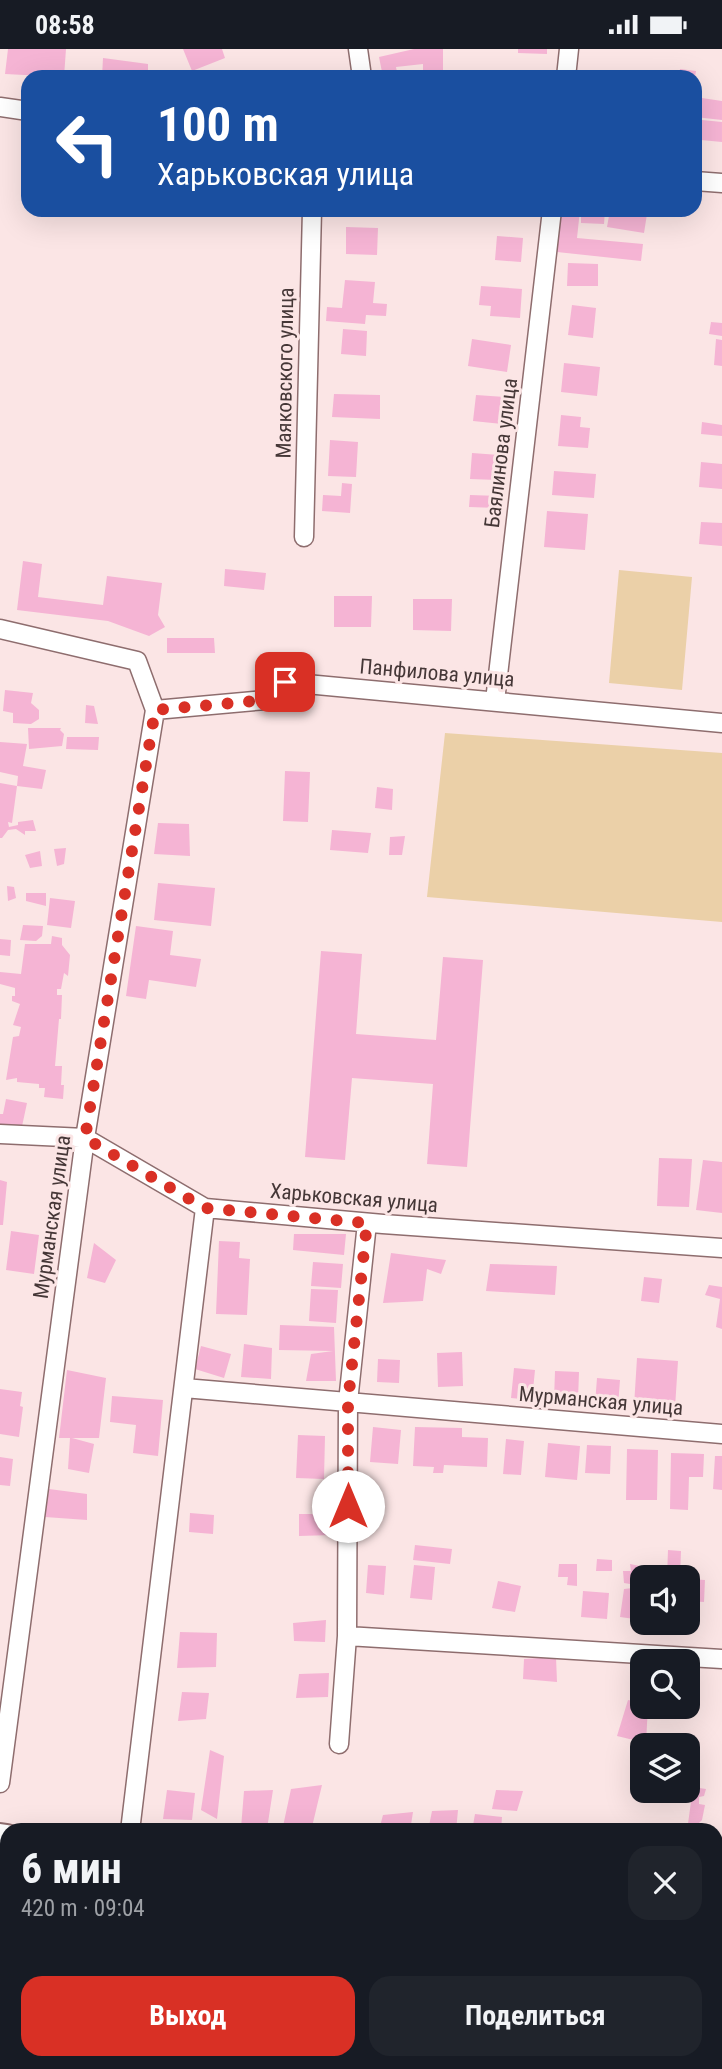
<!DOCTYPE html>
<html lang="ru">
<head>
<meta charset="utf-8">
<style>
  body { margin:0; font-family:"Roboto Condensed",sans-serif; background:#20242c; color:#f1f3f6; height:100vh; display:flex; flex-direction:column; font-size:26px; white-space:nowrap }
  * { box-sizing:border-box; margin:0 }
  p { font-size:23px; color:#9ea1a6 }
  .icon { flex:none; width:38px; height:38px; fill:none; stroke:currentColor; stroke-width:2; stroke-linecap:round; stroke-linejoin:round }
  .map { position:relative; flex:1; overflow:hidden }
  .side { position:absolute; left:0px; top:1774px; width:723px; height:247px; display:flex; flex-direction:column; background:#171b24; border-radius:21px 21px 0 0; box-shadow:0 7px 28px #0002 }
  .side>* { flex:none }
  .guide { position:absolute; left:21px; top:21px; width:681px; height:147px; border-radius:21px; box-shadow:0 7px 28px #0002; background:#1a4fa0; color:#fff; overflow:hidden }
  .controls { position:absolute; left:630px; top:1516px; display:grid; gap:14px }
  .controls a { display:grid; place-items:center; width:70px; height:70px; border-radius:14px; background:#171b24; box-shadow:0 7px 28px #0002; font-size:35px }
  .pin { position:absolute; display:grid; place-items:center; width:60px; height:60px; color:#fff; margin:-30px; border-radius:14px; box-shadow:0 4px 10px #0006 }
  .me { position:absolute; width:77px; margin:-38px; rotate:0deg; stroke-linejoin:round; filter:drop-shadow(0 0 5px #0008) }
  .turn { display:flex; align-items:center; gap:24px; height:147px; padding:0 21px; font-size:32px }
  .turn .icon { width:91px; height:91px; stroke-width:2.5 }
  .turn b { display:block; font-size:49px; line-height:60px }
  .round { display:grid; place-items:center; flex:none; width:74px; height:74px; border-radius:21px; background:#20242c }
  .overview { display:flex; align-items:center; justify-content:space-between; height:119px; padding:0 21px }
  h1 { font-size:42px; font-weight:700; line-height:52px }
  .action { display:flex; gap:14px; margin-top:auto; padding:14px 21px }
  .action a { flex:1; height:80px; border-radius:21px; background:#d93025; color:#fff; font-size:28px; font-weight:700; line-height:80px; text-align:center }
  .action a+a { background:#20242c; color:#f1f3f6 }
  .status { display:flex; justify-content:space-between; align-items:center; height:49px; padding:0 35px; background:#171b24; direction:ltr }
  .status svg { height:19px; fill:currentColor }
  .map>svg:first-child { display:block }
  .green { fill:#ebd0a8 }
  .building { fill:#f5b4d4 }
  .lines { fill:none; stroke-linecap:round; stroke-linejoin:round }
  .minor-casing { stroke:#8e6d6e; stroke-width:21 }
  .secondary-casing { stroke:#8e6d6e; stroke-width:30 }
  .minor { stroke:#fff; stroke-width:18 }
  .secondary { stroke:#fff; stroke-width:26 }
  .route { stroke:#d93025; stroke-width:12; stroke-dasharray:0 21.6 }
  .labels { text-anchor:middle; dominant-baseline:central; stroke-width:6; stroke-linejoin:round; paint-order:stroke }
  .street-label { font-size:21px; fill:#453737; stroke:#fbe5e5 }
</style>
</head>
<body>
<div class="status"><b>08:58</b><svg viewBox="0 0 49 12"><path d="M0 12V9h3v3zM5 12V6h3v6zM10 12V3h3v9zM15 12V0h3v12zM26 1h20v11H26zM47 4h2v5h-2z"/></svg></div>
<div class="map">
<svg width="722" height="2020" viewBox="0 0 722 2020">
  <rect width="100%" height="100%" fill="#fbe5e5"/>
  <path class="green" d="M619,521l73,7 -10,113 -73,-7z
    M445,684l277,20v169l-295,-25z"/>
  <path class="building" d="M8,0h58l-2,28 -59,-3z
    M183,0h39l3,9 -33,13z
    M414,0h29v28h-20v-13l-27,3 2,10h-15l-4,-20z
    M518,0h29v5l-29,-1z
    M103,9l45,6v13h-46z
    M680,20l16,2 -1,6h-16z
    M695,48l27,4v19l-27,-3z
    M702,71l20,2v20l-21,-2z
    M561,161h19l-3,28 66,6 -2,17 -84,-9z
    M581,161h24l-1,14 -23,-1z
    M610,161l37,4 -3,19 -37,-6z
    M346,178l32,1 -1,27 -31,-1z
    M497,187l26,2 -2,24 -26,-2z
    M568,214l30,1v22h-31z
    M345,231l30,2 -2,21 14,1 -1,12 -20,-1 -1,9 -39,-3 1,-14 15,1z
    M481,237l41,3 -2,29 -30,-2 1,-10 -12,-1z
    M572,256l24,3 -3,30 -25,-3z
    M711,273l11,1v13l-13,-2z
    M343,280l24,2 -1,25 -25,-2z
    M472,290l39,6 -4,27 -39,-6z
    M716,290l6,1v26l-8,-1z
    M564,314l36,4 -3,29 -36,-4z
    M334,345l46,1v24l-48,-2z
    M476,346l29,2 -3,27 -29,-3z
    M561,366l20,2 -1,10 10,1 -2,20 -30,-2z
    M702,373l20,3v11l-21,-2z
    M330,391l28,2 -2,35 -28,-1z
    M472,404l27,2 -2,25 -27,-1z
    M701,413l21,2v25l-23,-2z
    M554,422l42,3 -2,24 -42,-3z
    M342,434l10,1 -2,29 -28,-2 1,-16 18,1z
    M470,446l29,1 -1,12 -29,-1z
    M547,462l41,3 -3,36 -41,-3z
    M701,473l21,1v23l-23,-2z
    M23,512l19,3 -4,33 65,8 4,-29 55,7 -4,32 7,12 -16,9 -41,-15 -91,-11z
    M225,520l41,4 -2,17 -40,-4z
    M334,547h38l-1,31h-37z
    M413,550h39l-1,32 -38,-1z
    M167,589h47l1,15h-48z
    M5,641l28,3 -2,10 8,7v9l-8,5 -18,-1v-10l-10,-2z
    M86,656l8,1 4,18 -13,-1z
    M28,679h33l-1,2 4,4 -2,12 -33,3z
    M67,688h32l-1,13 -32,-1z
    M0,693l27,2 -4,22 23,4 -4,19 -25,-3 -5,37 -4,-1 1,5 9,-2v-3l15,-2 3,11h-11v4l-9,-6 -8,1 -6,8h-2v-55l17,3 1,-10 -18,-4z
    M285,722l25,1 -2,50 -25,-1z
    M377,738l16,2 -1,21 -17,-2z
    M158,774l31,1 1,32 -36,-2z
    M332,781l39,3 -3,20 -38,-3z
    M405,787l-3,19h-13l1,-18z
    M66,799l-2,16 -7,2 -3,-17z
    M40,802l2,15 -12,2 -5,-13z
    M158,834l57,5 -4,38 -57,-6z
    M7,837l7,1 2,11 -8,3z
    M26,844h20v13l-20,-5z
    M50,849l25,3 -4,27 -24,-3z
    M23,876l20,1 -1,10 -6,5 -16,-1z
    M136,877l37,5 -3,24 31,4 -5,28 -47,-7 -3,19 -20,-3z
    M52,887l10,2v7l8,10 -2,21 -4,-3 -3,16h-4v6h5l-1,24h-2l-4,47h7l-1,19h3l-1,14 -19,-2 1,-9h-6v-4l-22,-2v-4l-11,2 7,-43 6,-1 2,-9 -8,-2 7,-21 -8,-3v-5h3v-8l-15,-4v-12l21,2 4,-30h26z
    M0,890l11,1 -1,16 -10,-1z
    M321,902l41,3 -6,80 80,6 7,-83 40,3 -16,207 -40,-3 6,-80 -81,-6 -7,82 -40,-3z
    M6,1050l21,4 -6,28 -21,-4v-13h3z
    M659,1109l33,1 -3,48 -32,-1z
    M703,1111l19,2v51l-26,-3z
    M0,1131l7,2 -4,43h-3z
    M11,1182l28,4 -5,39 -28,-4z
    M294,1185h52l-2,21 -51,-5z
    M219,1192l21,1 -1,16 11,1 -3,56 -31,-1z
    M94,1194l22,17 -11,23 -18,-5z
    M391,1204l55,7 -5,14 -14,-5 -4,32 -40,2z
    M313,1213l30,2 -2,24 -30,-2z
    M490,1215l67,2 -2,29 -69,-4z
    M644,1228l18,2 -3,24 -18,-2z
    M709,1236l13,2v42l-6,-2 4,-28 -15,-4z
    M311,1240l27,1 -2,33 -27,-2z
    M280,1276l54,2 2,54h-30l5,-27 22,-3 -54,-1z
    M244,1295l28,4 -1,31 -30,-2z
    M201,1297l30,8 -7,24 -29,-9z
    M462,1303l1,34 -25,1 -1,-34z
    M637,1309l41,3 -3,47 -41,-2z
    M378,1310l22,1 -1,23 -22,-1z
    M514,1319l21,2 -3,30 -21,-2z
    M67,1321l39,8 -7,60h-27l22,6 -5,29 -21,-4 2,-31h-11z
    M555,1322l24,1 -1,28h-24z
    M597,1329l23,2 -2,26 -23,-2z
    M0,1340l22,3 -2,14 3,1 -4,30 -19,-3z
    M112,1347l51,4 -5,56 -25,-3 3,-28 -26,-3z
    M373,1378l28,3 -3,34 -28,-2z
    M415,1378l47,1v9l26,1 -1,29 -43,-2 -1,8h-10l1,-6 -21,-1z
    M298,1386l27,1 -1,43 -28,-1z
    M506,1390l18,2 -3,34 -18,-1z
    M548,1394l32,3 -3,34 -32,-3z
    M587,1396l24,1 -1,28 -25,-1z
    M627,1400l31,1 -1,50h-31z
    M671,1404l33,1 -1,23h-14l-1,33 -18,-1z
    M715,1407h7v34l-9,-1z
    M0,1408l13,2 -3,27 -10,-1z
    M49,1440l38,5v26l-42,-3z
    M360,1449l22,1 -1,19 -22,-1z
    M190,1464l24,2 -1,19 -24,-2z
    M299,1465h33v21l-33,1z
    M415,1496l37,4 -2,15 -37,-4z
    M668,1501l13,1 -1,26h-13z
    M597,1510l15,1v11h-16z
    M559,1515h18v22l-10,-1 1,-8h-10z
    M630,1515l20,4 -2,9h-6v9l-18,-3 -1,-12h8z
    M368,1516l18,1 -2,29 -18,-2z
    M414,1516l21,2 -3,33 -22,-2z
    M688,1530l17,1 -1,22 -16,-1z
    M498,1532l23,5 -6,26 -23,-4z
    M642,1538v33l-22,-3 4,-28z
    M583,1542l26,2 -2,26 -26,-2z
    M326,1571l-1,22 -31,-1 -1,-18z
    M664,1573h19l-1,5z
    M180,1583l37,1 -1,34 -39,1z
    M556,1608l1,25 -34,-3 1,-20z
    M329,1624l-1,24 -32,1 3,-24z
    M182,1643l27,1 -3,26 -28,2z
    M628,1651l14,3v3h6l-2,37 -29,-7z
    M210,1701l14,6 -7,63 -16,-9z
    M322,1736l-11,46h-29l9,-42z
    M693,1738l13,2 -2,7 -5,1v7l6,1 -3,15 -4,4 1,7h-12z
    M167,1741l28,3 -3,27 -29,-1z
    M273,1741l-6,39 -26,-1 3,-37z
    M496,1741l27,1 -6,20 -25,-2z
    M458,1761l-2,21h-28l4,-20z
    M413,1763l-3,19 -31,-1 4,-15z
    M475,1765l27,3 -1,14h-29z
    M514,1774l29,4v4h-30z
    M574,1775l-1,7h-20l1,-6z
    M716,1874h6v27h-6z
    M78,2014h14l-1,6h-14z
    M100,2014h21v6h-23z
    M127,2014h44l-1,6h-43z
    M405,2014h14l-1,6h-14z
    M460,2014h18l-1,6h-18z
    M508,2014h18v6h-18z
    M181,2016l34,2v2h-35z"/>
  <g class="lines">
    <defs>
      <path id="minor" d="M358,0l4,28
        M566,28l3,-28
        M0,58l28,4
        M695,132l27,2
        M304,488l8,-327
        M0,580l137,32 18,49 -70,428 -85,645
        M495,652l57,-491
        M155,661l111,-10 19,-18 437,41
        M0,1085l85,4 120,70 178,16 339,24
        M184,1339l538,46
        M347,1587l375,23
        M339,1695l8,-108 1,-234 19,-179
        M130,1782l75,-623
        M396,2020l1,-6"/>
      <path id="secondary" d="M0,1788l7,1
        M716,1847l6,1"/>
    </defs>
    <use href="#minor" class="minor-casing"/>
    <use href="#secondary" class="secondary-casing"/>
    <use href="#minor" class="minor"/>
    <use href="#secondary" class="secondary"/>
  </g>
  <g class="lines">
    <path class="route" d="M285,633l-19,18 -111,10 -70,428 120,70 162,15 -19,179v104"/>
  </g>
  <g class="labels">
    <g class="street-label">
      <text transform="translate(285 324) rotate(-89)">Маяковского улица</text>
      <text transform="translate(501 404) rotate(-83)">Баялинова улица</text>
      <text transform="translate(437 624) rotate(5)">Панфилова улица</text>
      <text transform="translate(354 1149) rotate(5)">Харьковская улица</text>
      <text transform="translate(52 1168) rotate(-82)">Мурманская улица</text>
      <text transform="translate(601 1352) rotate(5)">Мурманская улица</text>
    </g>
  </g>
</svg>
<div class="controls">
<a><svg class="icon" aria-label="sound" viewBox="0 0 24 24"><path d="M4 9h4l5-4v14l-5-4H4zM17 9q2 3 0 6"/></svg></a>
<a><svg class="icon" aria-label="search" viewBox="0 0 24 24"><circle cx="10" cy="10" r="6"/><path d="M15 15l6 6"/></svg></a>
<a><svg class="icon" aria-label="layers" viewBox="0 0 24 24"><path d="M12 4l9 5-9 5-9-5zM3 14l9 5 9-5"/></svg></a>
</div>
<div class="pin" style="left:285px;top:633px;background:#d93025"><svg class="icon" aria-label="arrive" viewBox="0 0 24 24"><path d="M6 21V4h12l-3 4 3 4H6"/></svg></div>
<svg class="me" style="left:348px;top:1457px" viewBox="-20 -20 40 40"><circle r="19" fill="#fff"/><path d="M0-13L10 11 0 6-10 11z" fill="#d93025"/></svg>
<div class="guide">
<div class="turn"><svg class="icon" aria-label="left" viewBox="0 0 24 24"><path d="M17 20v-9H6M10 6l-5 5 5 5"/></svg><div><b>100 m</b>Харьковская улица</div></div>
</div>
<section class="side">
<div class="overview"><div><h1>6 мин</h1><p>420 m · 09:04</p></div><a class="round"><svg class="icon" aria-label="close" viewBox="0 0 24 24"><path d="M6 6l12 12M18 6L6 18"/></svg></a></div>
<div class="action"><a>Выход</a><a>Поделиться</a></div>
</section>
</div>
</body>
</html>
